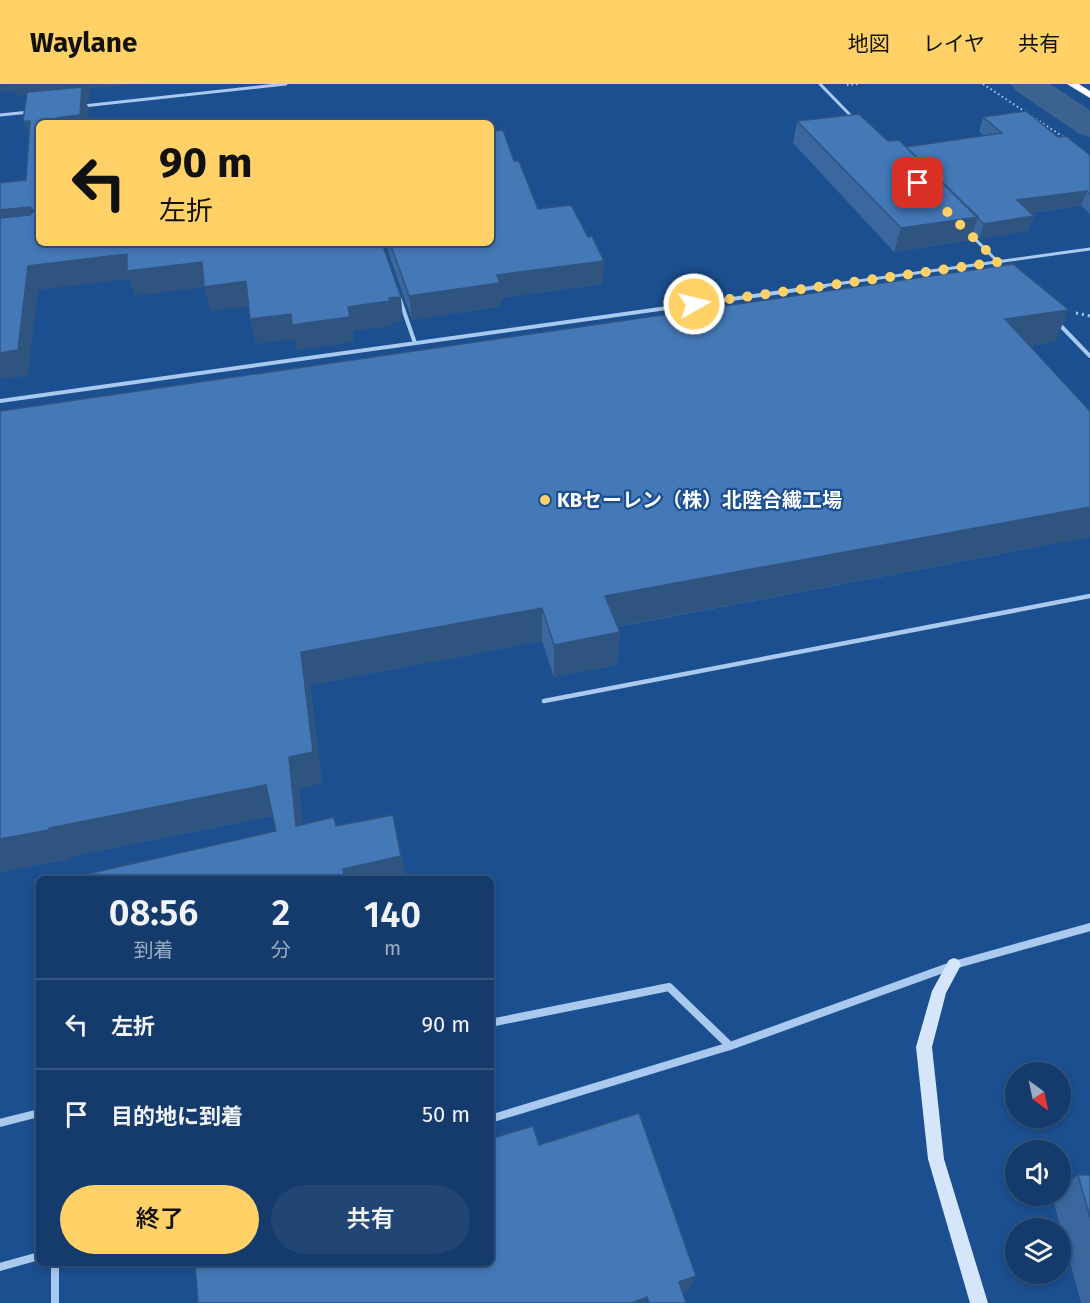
<!DOCTYPE html>
<html lang="ja">
<head>
<meta charset="utf-8">
<style>
  body { margin:0; font-family:"Fira Sans","Noto Sans JP",sans-serif; background:#214673; color:#f1f3f6; height:100vh; display:flex; flex-direction:column; font-size:22px; white-space:nowrap }
  * { box-sizing:border-box; margin:0 }
  p { font-size:20px; color:#9dadc1 }
  .icon { flex:none; width:33px; height:33px; fill:none; stroke:currentColor; stroke-width:2; stroke-linecap:round; stroke-linejoin:round }
  .map { position:relative; flex:1; overflow:hidden }
  .details { position:absolute; left:36px; top:792px; width:458px; height:390px; display:flex; flex-direction:column; background:#143b6b; border-radius:9px; box-shadow:0 3px 9px #0003,0 0 0 2px #33557e }
  .details>* { flex:none }
  .top-card { position:absolute; left:36px; top:36px; width:458px; height:126px; border-radius:9px; box-shadow:0 3px 9px #0003,0 0 0 2px #33557e; background:#ffd166; color:#111; overflow:hidden }
  .needle { width:39px; rotate:147deg }
  .buttons { position:absolute; left:1005px; top:978px; display:grid; gap:12px }
  .buttons a { display:grid; place-items:center; width:66px; height:66px; border-radius:50%; background:#143b6b; box-shadow:0 3px 9px #0003,0 0 0 2px #33557e; font-size:30px }
  .pin { position:absolute; display:grid; place-items:center; width:51px; height:51px; color:#fff; margin:-26px; border-radius:12px; box-shadow:0 3px 9px #0006 }
  .me { position:absolute; width:66px; margin:-33px; rotate:82deg; stroke-linejoin:round; filter:drop-shadow(0 0 4px #0008) }
  .turn { display:flex; align-items:center; gap:21px; height:126px; padding:0 24px; font-size:27px }
  .turn .icon { width:78px; height:78px; stroke-width:2.5 }
  .turn b { display:block; font-size:42px; line-height:51px }
  .eta { display:flex; justify-content:space-evenly; align-items:center; height:102px; text-align:center }
  .eta b { font-size:36px; font-weight:600; line-height:42px }
  .primary-button { display:flex; gap:12px; margin-top:auto; padding:12px 24px }
  .primary-button a { flex:1; height:69px; border-radius:36px; background:#ffd166; color:#111; font-size:24px; font-weight:600; line-height:69px; text-align:center }
  .primary-button a+a { background:#214673; color:#f1f3f6 }
  ul { padding:0; list-style:none }
  li { display:flex; align-items:center; gap:18px; height:90px; padding:0 24px; border-top:2px solid #33557e }
  li div { flex:1 }
  li b { display:block; font-size:22px }
  li em { font-style:normal }
  header { display:flex; align-items:center; gap:36px; box-sizing:border-box; height:84px; padding:0 30px; background:#ffd166; color:#111 }
  header strong { font-size:28px }
  nav { display:flex; gap:33px; margin-inline-start:auto; font-size:21px }
  .map>svg:first-child { display:block }
  .lines { fill:none; stroke-linecap:round; stroke-linejoin:round }
  .river { fill:#3c6290; fill-rule:evenodd }
  .path-far1 { stroke:#a9c9ee; stroke-width:2; stroke-dasharray:1.5 3; stroke-linecap:butt }
  .path { stroke:#a9c9ee; stroke-width:3; stroke-dasharray:2 4; stroke-linecap:butt }
  .lane-far2 { stroke:#a9c9ee; stroke-width:3 }
  .lane-far1 { stroke:#a9c9ee; stroke-width:4 }
  .lane { stroke:#a9c9ee; stroke-width:4.5 }
  .street { stroke:#a9c9ee; stroke-width:8 }
  .secondary { fill:#d6e6fa; fill-rule:evenodd }
  .highway { fill:#fff; fill-rule:evenodd }
  .wall { fill:#3a679d }
  .shaded-wall { fill:#305480 }
  .building { fill:#4478b7; stroke:#305480; stroke-width:1.5 }
  .route { stroke:#ffd166; stroke-width:10; stroke-dasharray:0 18 }
  .poi-dot { fill:#ffd166; stroke:#1b4f8f; stroke-width:2 }
  .labels { text-anchor:middle; dominant-baseline:central; stroke-width:4.5; stroke-linejoin:round; paint-order:stroke }
  .poi-label { font-size:20px; font-weight:bold; fill:#fff; stroke:#1b4f8f; text-anchor:start }
</style>
</head>
<body>
<header>
<strong>Waylane</strong>
<nav><a>地図</a><a>レイヤ</a><a>共有</a></nav>
</header>
<div class="map">
<svg width="1090" height="1219" viewBox="0 0 1090 1219">
  <rect width="100%" height="100%" fill="#1b4f8f"/>
  <g class="lines">
    <path class="river" d="M1011,0h39l40,26v27l-12,-4 -62,-42z"/>
    <path class="path-far1" d="M983,0l82,54
      M847,1l11,-1"/>
    <path class="path" d="M1076,229l14,3"/>
    <path class="lane-far2" d="M820,0l33,34
      M83,22l203,-22
      M0,31l30,-3
      M968,148l30,30
      M814,203l276,-38"/>
    <path class="lane-far1" d="M399,213l16,46
      M1059,240l31,32
      M0,317l825,-115"/>
    <path class="lane" d="M544,617l546,-105"/>
    <path class="street" d="M490,939l179,-36 61,59
      M490,1035l240,-73 224,-81 136,-38
      M0,1039l39,-10
      M55,1179v40
      M0,1183l39,-11"/>
    <path class="secondary" d="M954,874l5,2 2,5 -15,28 -14,54 12,112 44,144h-18l-42,-144 -12,-112 16,-56 17,-31z"/>
    <path class="highway" d="M1067,0h12l11,7v7z"/>
  </g>
  <path class="wall" d="M983,33l75,20 32,18v59l-9,-8 -51,7 4,3 -6,15 -49,8 -6,-7 -3,8 -76,12 -101,-109 4,-22 91,20 18,6 78,-11 -5,-5z
    M514,77l24,48 65,75 -102,14v8l-89,14 -24,-68 -1,-9h103z
    M1055,258l-25,4 60,191 -473,90 3,5 -3,33 -63,12 -12,-36 -232,44 12,98 -23,5 3,37 35,1 56,-11 13,64h-341l211,-48 -4,-15 -203,41v2l-69,13v-461z
    M1078,1091h12v128h-9l-29,-107h8v-8z"/>
  <path class="shaded-wall" d="M0,0h135l-45,5 -1,13h-3l3,7 -1,14h-31l-26,-29 -14,2 -2,-5 -14,1z
    M23,37h7l2,23z
    M1087,107l-6,15 -69,9 5,-15z
    M30,123l9,24 -39,4v-25z
    M1034,132l-6,15 -49,8 5,-15z
    M978,133l-8,23 -76,12 7,-24z
    M127,170l75,8 44,19 6,25 -41,5 -7,-24 -69,9 -6,-17 -91,11 -10,86 -28,3v-26l28,-87z
    M604,177l-1,23 -102,14v8l-89,14 -3,-24 88,-21z
    M401,213l2,24 -11,2 1,3 -40,5 1,11 -57,8 -2,-11 -39,5 -6,-25 98,-12z
    M1069,226l-14,32 -62,10 12,-33z
    M1090,423v30l-487,92 2,-33z
    M542,524v33l-232,44 12,98 -23,5 7,68 -10,-30 -7,-69 12,-105z
    M620,548l-3,33 -63,12v-32z
    M266,701l10,30 -207,42v2l-69,13v-33l49,-11z
    M393,731l13,64h-61l-2,-10z
    M696,1192l-8,15 -16,6 7,-15z
    M647,1213l-2,6h-13z"/>
  <path class="building" d="M82,3l-2,28 -23,3v5h-18v120h343l19,54 -12,1 1,3 -42,6 2,10 -58,8 -1,-11 -41,5 -4,-38 -42,6 -2,-25 -75,9v-17l-99,12 -10,84 -18,3v-135l30,-3 4,-4 -4,-4 -30,3v-27l26,-3 4,-59h-7l4,-29z
    M1026,27l32,26 8,-1 24,19v39l-3,-3 -70,9 17,16 -50,8 -78,-77 96,-14 -19,-16z
    M859,30l29,27 11,-1 79,77 -77,11 -104,-107z
    M503,46l11,31h5l19,48 33,-4 17,32 4,-1 12,25 -107,14 3,8 -91,13 -19,-53h100v-112z
    M1013,180l56,46 -64,9 85,92v96l-485,89 15,36 -66,13 -12,-37 -241,44 12,100 -24,5 7,69 38,-9 2,9 57,-11 8,41 -58,13 2,10h-280l211,-48 -10,-46 -217,43v2l-49,9v-428z
    M639,1029l57,163 -17,6 7,21h-37l-2,-6 -15,6h-434l-3,-40h295v-124l43,-13 6,19z
    M1078,1091h12v42z"/>
  <g class="lines">
    <path class="route" d="M694,220l304,-42 -80,-79"/>
  </g>
  <circle class="poi-dot" cx="545" cy="416" r="6"/>
  <g class="labels">
    <g class="poi-label">
      <text x="557" y="416">KBセーレン（株）北陸合繊工場</text>
    </g>
  </g>
</svg>
<div class="buttons">
<a><svg class="needle" viewBox="-14 -14 28 28"><path d="M0-13l5 13h-10z" fill="#e53935"/><path d="M0 13l5-13h-10z" fill="#9dadc1"/></svg></a>
<a><svg class="icon" aria-label="sound" viewBox="0 0 24 24"><path d="M4 9h4l5-4v14l-5-4H4zM17 9q2 3 0 6"/></svg></a>
<a><svg class="icon" aria-label="layers" viewBox="0 0 24 24"><path d="M12 4l9 5-9 5-9-5zM3 14l9 5 9-5"/></svg></a>
</div>
<div class="pin" style="left:918px;top:99px;background:#d93025"><svg class="icon" aria-label="arrive" viewBox="0 0 24 24"><path d="M6 21V4h12l-3 4 3 4H6"/></svg></div>
<svg class="me" style="left:694px;top:220px" viewBox="-20 -20 40 40"><circle r="17" fill="#ffd166" stroke="#fff" stroke-width="3"/><path d="M0-11L8 9 0 5-8 9z" fill="#fff"/></svg>
<div class="top-card">
<div class="turn"><svg class="icon" aria-label="left" viewBox="0 0 24 24"><path d="M17 20v-9H6M10 6l-5 5 5 5"/></svg><div><b>90 m</b>左折</div></div>
</div>
<section class="details">
<div class="eta">
<div><b>08:56</b><p>到着</p></div>
<div><b>2</b><p>分</p></div>
<div><b>140</b><p>m</p></div>
</div>
<ul>
<li><svg class="icon" aria-label="left" viewBox="0 0 24 24"><path d="M17 20v-9H6M10 6l-5 5 5 5"/></svg><div><b>左折</b></div><em>90 m</em></li>
<li><svg class="icon" aria-label="arrive" viewBox="0 0 24 24"><path d="M6 21V4h12l-3 4 3 4H6"/></svg><div><b>目的地に到着</b></div><em>50 m</em></li>
</ul>
<div class="primary-button"><a>終了</a><a>共有</a></div>
</section>
</div>
</body>
</html>
